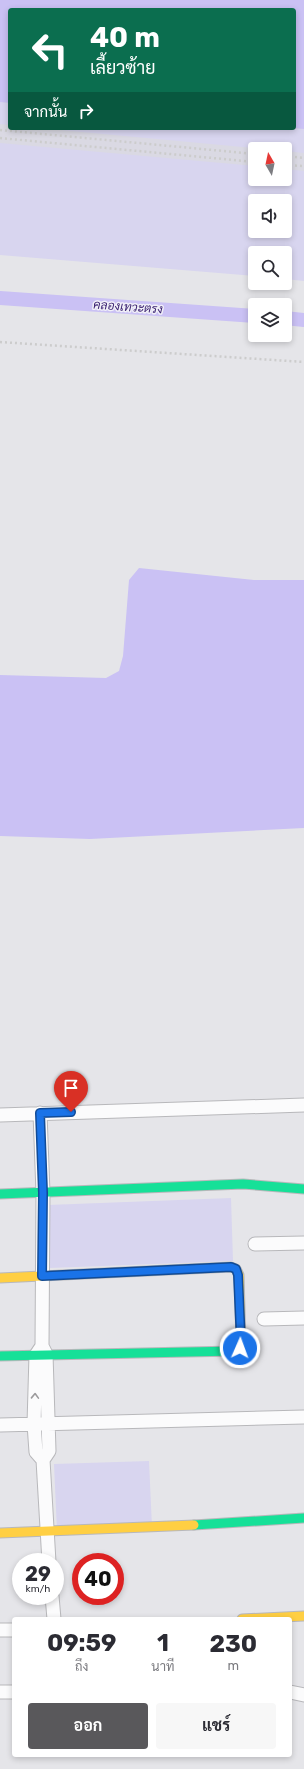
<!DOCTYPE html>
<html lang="th">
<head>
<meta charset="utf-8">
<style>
  body { margin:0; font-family:Rubik,Sarabun,sans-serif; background:#f7f7f7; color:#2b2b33; height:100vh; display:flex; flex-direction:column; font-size:15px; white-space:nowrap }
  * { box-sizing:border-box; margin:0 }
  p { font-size:13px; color:#7c7c81 }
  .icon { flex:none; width:22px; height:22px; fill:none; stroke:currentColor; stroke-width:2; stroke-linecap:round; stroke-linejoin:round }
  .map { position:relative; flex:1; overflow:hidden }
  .details { position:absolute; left:12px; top:1617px; width:280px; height:140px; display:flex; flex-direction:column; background:#fff; border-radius:4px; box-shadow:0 2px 6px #0003 }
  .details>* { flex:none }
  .guide { position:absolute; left:8px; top:8px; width:288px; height:122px; border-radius:4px; box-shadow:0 2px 6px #0003; background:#0b6e4f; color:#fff; overflow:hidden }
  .needle { width:26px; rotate:351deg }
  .tools { position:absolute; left:248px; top:142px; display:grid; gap:8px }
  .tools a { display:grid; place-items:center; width:44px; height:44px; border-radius:4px; background:#fff; box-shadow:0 2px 6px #0003; font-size:20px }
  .speed { position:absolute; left:12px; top:1553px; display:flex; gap:8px; font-size:20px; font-weight:700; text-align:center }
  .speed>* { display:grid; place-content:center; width:52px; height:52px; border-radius:50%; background:#fff; box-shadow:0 2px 6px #0003; line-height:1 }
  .speed small { font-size:10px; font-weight:400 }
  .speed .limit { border:6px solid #d22; background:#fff; color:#111 }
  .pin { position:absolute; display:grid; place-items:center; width:34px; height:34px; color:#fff; margin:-41px -17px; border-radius:50% 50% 50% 0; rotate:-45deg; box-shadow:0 0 4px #0007 }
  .pin .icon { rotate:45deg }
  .me { position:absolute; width:44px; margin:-22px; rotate:2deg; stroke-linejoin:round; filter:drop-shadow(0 0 3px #0008) }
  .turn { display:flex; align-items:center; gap:14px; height:84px; padding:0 16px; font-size:18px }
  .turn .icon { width:52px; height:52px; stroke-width:2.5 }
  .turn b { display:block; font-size:28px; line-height:34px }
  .then { display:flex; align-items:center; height:38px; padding:0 16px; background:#0003; gap:8px; font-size:15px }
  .eta { display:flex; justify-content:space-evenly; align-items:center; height:68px; text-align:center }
  .eta b { font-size:24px; font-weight:700; line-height:28px }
  .button { display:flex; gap:8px; margin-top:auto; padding:8px 16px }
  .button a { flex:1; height:46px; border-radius:4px; background:#59585b; color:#fff; font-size:16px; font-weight:700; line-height:46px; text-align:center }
  .button a+a { background:#f7f7f7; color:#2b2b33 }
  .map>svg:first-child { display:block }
  .built { fill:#dad9e3; fill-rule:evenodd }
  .green { fill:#d8d5ef; fill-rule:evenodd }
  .water { fill:#cac1f4 }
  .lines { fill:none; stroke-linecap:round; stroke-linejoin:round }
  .canal { stroke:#cac1f4; stroke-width:14 }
  .street-casing { stroke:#b8b8bb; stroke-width:15 }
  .fast-casing { stroke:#b8b8bb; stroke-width:11 }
  .slow-casing { stroke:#b8b8bb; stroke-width:11 }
  .path { stroke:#ccc; stroke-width:2.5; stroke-dasharray:2 3; stroke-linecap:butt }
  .street { stroke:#fbfbfc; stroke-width:13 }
  .fast { stroke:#16e098; stroke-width:9 }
  .slow { stroke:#ffcf43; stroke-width:9 }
  .oneway { stroke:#9c9b9d }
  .route-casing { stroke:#114b97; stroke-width:10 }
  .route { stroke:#1a73e8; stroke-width:7 }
  .labels { text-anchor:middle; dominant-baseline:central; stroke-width:3; stroke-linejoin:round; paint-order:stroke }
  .water-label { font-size:12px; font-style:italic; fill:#3c2473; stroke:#f1f0f8 }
</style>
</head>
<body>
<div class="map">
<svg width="304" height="1769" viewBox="0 0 304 1769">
  <rect width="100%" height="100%" fill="#e5e5e9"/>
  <path class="built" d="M0,0h304v229l-19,-28 -285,-1zM10,10h284v118h-284zM255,149h30v30h-30z"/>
  <path class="green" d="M0,102l10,1v22l-10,-1z
    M39,128l265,1v24l-19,-2v-2h-21z
    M0,143l255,23v13h30v-10l19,2v110l-19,-2v-26h-30v23l-255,-21zM255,201h30v30h-30z
    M231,1198l2,63 -183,7 -2,-63z
    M149,1461l3,66 -95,4 -3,-67z"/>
  <path class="water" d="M0,0h304v129l-12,-1h2v-118h-284v93l-10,-1z
    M139,568l115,12h50v248l-214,11 -90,-3v-161l106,3 13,-7 4,-15 6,-76z"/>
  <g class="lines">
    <path class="canal" d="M0,298l255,18
      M285,318l19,2"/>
    <defs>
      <path id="street" d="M40,1113l3,80 -1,153
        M0,1115l304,-10
        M255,1244l49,-1
        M264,1319l40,-1
        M0,1425l304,-8
        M43,1460l6,-9 -3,-97 -4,-8 -6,9 -2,69 2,28 7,8 6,102
        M52,1596l2,23
        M0,1630h14
        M0,1692h14
        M290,1692l14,3"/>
      <path id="fast" d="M0,1194l243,-10 61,5
        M0,1356l235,-5 4,-3
        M194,1525l110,-7"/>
      <path id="slow" d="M0,1278l231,-11 5,2 3,6 2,68 -2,5
        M0,1533l194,-8
        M242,1619l62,-3"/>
    </defs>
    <use href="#street" class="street-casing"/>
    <use href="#fast" class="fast-casing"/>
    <use href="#slow" class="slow-casing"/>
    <path class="path" d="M0,130l255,24
      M0,138l255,24
      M285,156l19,2
      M285,165l19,1
      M0,342l304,20"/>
    <use href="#street" class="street"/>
    <use href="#fast" class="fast"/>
    <use href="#slow" class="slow"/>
  </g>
  <defs><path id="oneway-chevron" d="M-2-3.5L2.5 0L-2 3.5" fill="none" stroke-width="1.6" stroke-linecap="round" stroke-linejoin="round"/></defs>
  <use class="oneway" href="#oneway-chevron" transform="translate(35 1396) rotate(-88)"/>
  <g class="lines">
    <defs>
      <path id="route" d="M71,1112l-31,1 3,80 -1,83 189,-9 5,2 2,6 3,68 -1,5"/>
    </defs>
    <use href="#route" class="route-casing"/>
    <use href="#route" class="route"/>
  </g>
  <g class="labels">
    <g class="water-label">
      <text transform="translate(128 307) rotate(4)">คลองเทวะตรง</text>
    </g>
  </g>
</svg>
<div class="tools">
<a><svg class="needle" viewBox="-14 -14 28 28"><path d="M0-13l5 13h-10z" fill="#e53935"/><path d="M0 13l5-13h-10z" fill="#7c7c81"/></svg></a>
<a><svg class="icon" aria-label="sound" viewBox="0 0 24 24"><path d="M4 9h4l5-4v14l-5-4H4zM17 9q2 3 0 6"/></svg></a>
<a><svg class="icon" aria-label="search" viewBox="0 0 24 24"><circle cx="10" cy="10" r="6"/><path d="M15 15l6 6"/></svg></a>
<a><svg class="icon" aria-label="layers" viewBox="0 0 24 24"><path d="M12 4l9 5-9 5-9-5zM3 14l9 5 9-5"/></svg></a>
</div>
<div class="speed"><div>29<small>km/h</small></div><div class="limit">40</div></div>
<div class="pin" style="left:71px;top:1112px;background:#d93025"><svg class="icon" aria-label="arrive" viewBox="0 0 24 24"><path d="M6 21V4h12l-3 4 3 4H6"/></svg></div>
<svg class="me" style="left:240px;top:1348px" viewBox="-20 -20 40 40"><circle r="17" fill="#1a73e8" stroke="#fff" stroke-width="3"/><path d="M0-11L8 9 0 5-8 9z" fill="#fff"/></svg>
<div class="guide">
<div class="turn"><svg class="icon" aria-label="left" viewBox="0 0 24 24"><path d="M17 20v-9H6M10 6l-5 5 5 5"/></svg><div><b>40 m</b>เลี้ยวซ้าย</div></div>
<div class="then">จากนั้น<svg class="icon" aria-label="right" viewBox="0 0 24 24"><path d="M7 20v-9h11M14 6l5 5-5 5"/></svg></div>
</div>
<section class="details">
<div class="eta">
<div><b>09:59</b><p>ถึง</p></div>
<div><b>1</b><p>นาที</p></div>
<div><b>230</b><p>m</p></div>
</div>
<div class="button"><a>ออก</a><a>แชร์</a></div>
</section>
</div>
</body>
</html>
